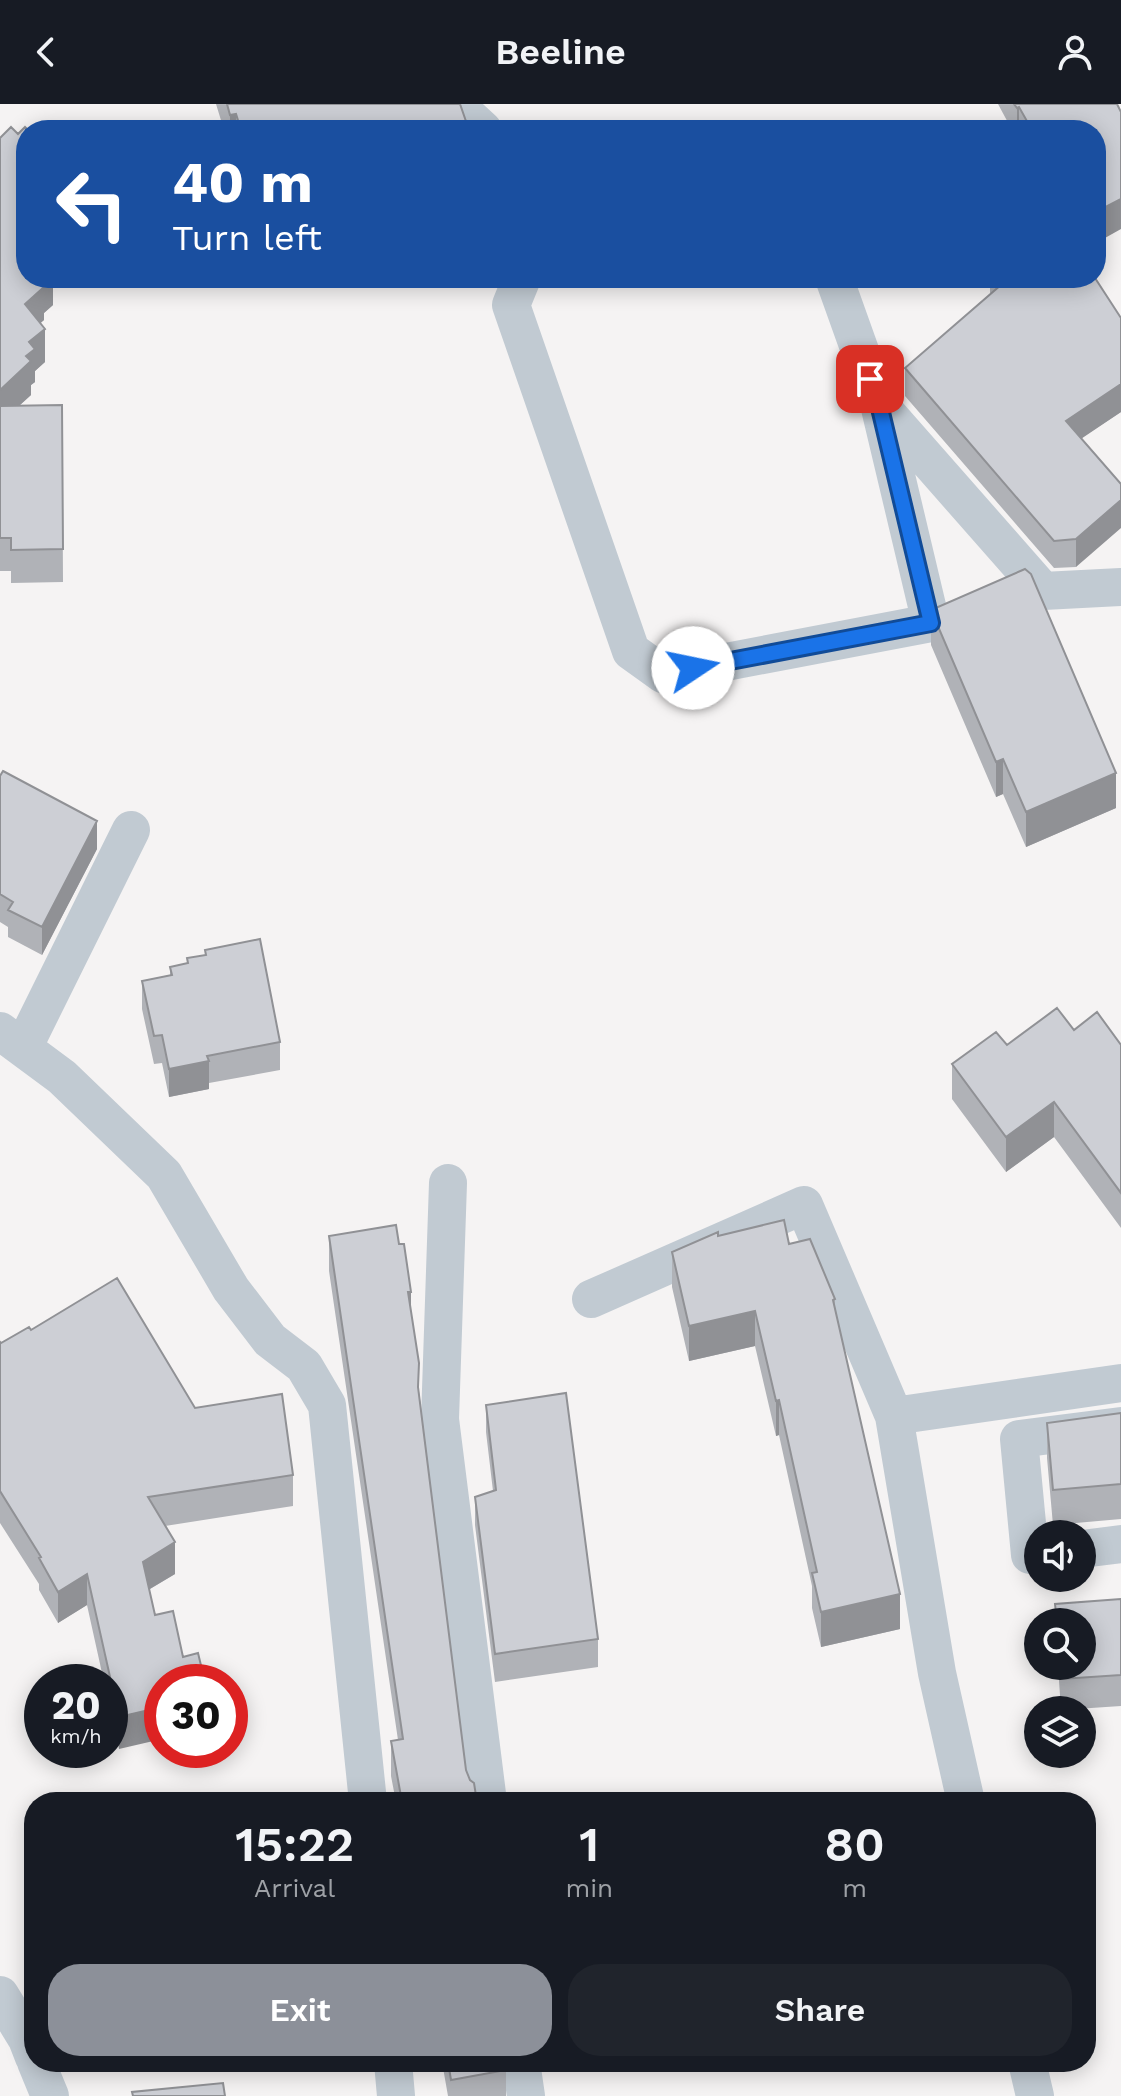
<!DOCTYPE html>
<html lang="en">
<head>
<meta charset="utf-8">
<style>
  body { margin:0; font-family:"Work Sans",sans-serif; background:#20242c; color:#f1f3f6; height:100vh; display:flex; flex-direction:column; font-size:30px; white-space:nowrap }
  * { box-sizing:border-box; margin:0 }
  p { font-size:26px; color:#9ea1a6 }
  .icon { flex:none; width:44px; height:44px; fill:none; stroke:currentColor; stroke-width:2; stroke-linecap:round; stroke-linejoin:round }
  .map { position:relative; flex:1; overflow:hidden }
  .details { position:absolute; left:24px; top:1688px; width:1072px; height:280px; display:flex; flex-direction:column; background:#171b24; border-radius:32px; box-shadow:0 4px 20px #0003 }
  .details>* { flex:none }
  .banner { position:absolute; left:16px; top:16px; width:1090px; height:168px; border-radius:32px; box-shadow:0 4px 20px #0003; background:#1a4fa0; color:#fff; overflow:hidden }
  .buttons { position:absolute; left:1024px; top:1416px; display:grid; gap:16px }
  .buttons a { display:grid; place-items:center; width:72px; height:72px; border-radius:50%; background:#171b24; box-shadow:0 4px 20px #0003; font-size:40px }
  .speed { position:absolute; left:24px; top:1560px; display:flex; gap:16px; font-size:40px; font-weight:700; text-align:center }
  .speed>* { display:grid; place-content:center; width:104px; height:104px; border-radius:50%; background:#171b24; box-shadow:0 4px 20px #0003; line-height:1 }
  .speed small { font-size:20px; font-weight:400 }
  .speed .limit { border:12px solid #d22; background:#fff; color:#111 }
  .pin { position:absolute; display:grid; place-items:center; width:68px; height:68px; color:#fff; margin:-34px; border-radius:16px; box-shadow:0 4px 12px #0006 }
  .me { position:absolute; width:88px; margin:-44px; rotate:79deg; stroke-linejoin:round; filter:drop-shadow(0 0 6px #0008) }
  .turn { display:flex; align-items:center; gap:28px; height:168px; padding:0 24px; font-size:36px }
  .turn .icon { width:104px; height:104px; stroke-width:2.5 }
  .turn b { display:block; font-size:56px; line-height:68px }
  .eta { display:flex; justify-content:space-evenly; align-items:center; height:136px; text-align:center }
  .eta b { font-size:48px; font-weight:600; line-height:56px }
  .primary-button { display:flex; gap:16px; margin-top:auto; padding:16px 24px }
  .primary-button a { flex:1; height:92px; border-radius:32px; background:#8c9099; color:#fff; font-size:32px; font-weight:600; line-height:92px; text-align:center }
  .primary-button a+a { background:#20242c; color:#f1f3f6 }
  header { display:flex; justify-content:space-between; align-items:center; height:104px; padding:0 24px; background:#171b24; font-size:36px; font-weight:600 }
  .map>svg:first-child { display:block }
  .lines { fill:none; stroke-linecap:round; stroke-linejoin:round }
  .minor { stroke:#c1cad2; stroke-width:38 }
  .wall { fill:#b0b2b7 }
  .shaded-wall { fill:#909195 }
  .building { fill:#cdcfd5; stroke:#909195; stroke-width:2 }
  .route-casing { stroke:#114b97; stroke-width:20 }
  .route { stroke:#1a73e8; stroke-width:14 }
</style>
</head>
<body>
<header><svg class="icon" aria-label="back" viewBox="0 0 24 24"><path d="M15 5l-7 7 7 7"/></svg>Beeline<svg class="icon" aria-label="person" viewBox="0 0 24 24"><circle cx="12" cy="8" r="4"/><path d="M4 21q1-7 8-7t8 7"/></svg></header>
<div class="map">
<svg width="1121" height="1992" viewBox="0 0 1121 1992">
  <rect width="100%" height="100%" fill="#f5f3f3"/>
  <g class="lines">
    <path class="minor" d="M455,0l28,26
      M522,174l-11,27 120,346 32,23 268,-51 -52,-219 -45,-126
      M883,305l160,182 78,-4
      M0,927l62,46 102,98 67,114 39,51 34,26 23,39 41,397
      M23,944l108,-218
      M448,1079l-8,236 48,383
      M591,1195l213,-94 90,211
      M1082,1445l39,-5
      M1038,1450l-8,1 -11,-116 102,-13
      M966,1698l-29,-129 -43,-257 227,-33
      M0,1891l27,44 7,18
      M36,1958l14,34
      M393,1958l3,34
      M521,1958l5,34
      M1027,1958l8,34"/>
  </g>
  <path class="wall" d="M216,0h244l9,26h-245z
    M998,0h119l-21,26h-84z
    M0,34l26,140h27v27l-9,8v7l-4,3 5,39 -10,9v11l-4,3v10l-12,11 43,-1 1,177 -52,1v-12h-11z
    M990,174h105l26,40v94l-40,26 -5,129 -22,1 -149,-172v-28l85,-74z
    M931,506l185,198 -90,39 -23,-53 -7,3 -65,-152z
    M0,672l97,73 -55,106 -34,-18v-10l-8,-5z
    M205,846l75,92v28l-71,13v6l-40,8 -7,-34 -8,1 -12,-55v-28l28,-6v-8l17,-4v-5l18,-3z
    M1074,926l47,15v183l-67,-91 -48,35 -54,-73v-35l55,-19z
    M329,1132l70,8 12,70 8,77 47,379 11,32h-81l-5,-26v-35l7,-1 -69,-469z
    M718,1132l71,8 46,55v10l65,320 -79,18 -9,-39v-22l-33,-151 -3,1 -21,-90 -66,15 -17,-74v-35z
    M31,1226l164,78 98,67v31l-128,20 10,48 -25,15 -31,160 -9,-40v-27h-6l-17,-77 -29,18 -19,-33v-6l-39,-61v-181l1,1z
    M486,1301l112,234v28l-103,15 -20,-157v-28l18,-6 -7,-59z
    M1121,1309v106l-68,6 -6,-67v-35z
    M1121,1495v107l-60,4 -3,-44h24v-44h-27v-18z
    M442,1958h63l1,8v26h-58z"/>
  <path class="shaded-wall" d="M1019,3v23h-2v-22z
    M236,10v16h-6v-15z
    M1121,95v30l-25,14v-31z
    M26,124v34l-7,-24z
    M46,174h7v27l-9,8v7l-19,17v-33z
    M45,225v33l-10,9v11l-4,3v10l-31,28v-33l26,-34 3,-14z
    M1121,280v28l-55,37v-28z
    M1121,396v28l-45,39v-28z
    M1003,655v35l-7,3v-35z
    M1116,669v35l-90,39v-35z
    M97,717v28l-55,106v-28z
    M209,957v28l-40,8v-28z
    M1054,998v35l-48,35v-35z
    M408,1188h3v35z
    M755,1207v35l-66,15v-35z
    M779,1296v35l-3,1v-35z
    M175,1438v32l-32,19v-31z
    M87,1470v31l-29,18v-31z
    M900,1490v35l-79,18v-35z
    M162,1603v32l-43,10v-32z"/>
  <path class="building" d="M227,0h233l9,26h-228l-5,-16 -6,1z
    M1014,0h103l4,8v87l-25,13v-82h-64l-13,-23 -2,1z
    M11,23l7,7 7,-7 3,3h-2v98l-7,10 7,7v33h20l-5,4 3,5 -19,17 20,25 -16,13 6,7 -9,7 5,5 -31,29v-252z
    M998,174h97l26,40v66l-55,37 55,63v16l-45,39 -22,2 -149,-173 97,-84z
    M62,301l1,144 -52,1v-12h-11v-132z
    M1025,465l6,5 85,199 -90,39 -23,-53 -7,3 -65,-152z
    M3,667l94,50 -55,106 -34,-17 5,-8 -13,-8v-118z
    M260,835l20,103 -73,14 2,5 -40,8 -7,-34 -8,1 -12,-55 30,-6 -2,-8 18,-4 -1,-5 19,-3 -1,-5z
    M1057,904l17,22 23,-18 24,33v148l-67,-91 -48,35 -54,-73 44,-32 11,13z
    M784,1116l5,24 21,-5 25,60 -2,1 67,294 -79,18 -9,-39 5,-1 -38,-172 -3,1 -21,-90 -66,15 -17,-74 46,-20v4z
    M396,1121l3,19h5l7,48h-3l11,71 -1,24 48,383 4,10 4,3 3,19h-75l-11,-61 12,-2 -74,-503z
    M117,1174l78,130 87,-14 11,81 -145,22 27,45 -32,20 12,53 18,-4 10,46 15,-4 7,29h-43v25l-43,10 -32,-143 -29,18 -19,-34 2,-1 -41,-66v-149l1,1 28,-16 2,3z
    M566,1289l32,246 -103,15 -20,-157 21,-7 -10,-85z
    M1121,1309v71l-68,6 -6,-67z
    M1121,1495v76l-60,4 -1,-13h22v-44h-25l-2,-18z
    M448,1958h57l1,8 -55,10z
    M223,1979l2,13h-92l-1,-4z"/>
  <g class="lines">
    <defs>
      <path id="route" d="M693,564l238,-45 -52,-219 -9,-25"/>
    </defs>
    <use href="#route" class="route-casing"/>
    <use href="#route" class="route"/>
  </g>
</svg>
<div class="buttons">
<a><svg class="icon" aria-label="sound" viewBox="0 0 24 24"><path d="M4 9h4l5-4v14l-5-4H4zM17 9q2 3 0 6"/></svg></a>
<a><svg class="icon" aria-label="search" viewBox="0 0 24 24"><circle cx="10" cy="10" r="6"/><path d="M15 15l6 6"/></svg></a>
<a><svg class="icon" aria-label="layers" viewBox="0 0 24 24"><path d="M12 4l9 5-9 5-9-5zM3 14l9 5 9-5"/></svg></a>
</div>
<div class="speed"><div>20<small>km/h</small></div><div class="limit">30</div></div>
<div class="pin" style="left:870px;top:275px;background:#d93025"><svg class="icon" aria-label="arrive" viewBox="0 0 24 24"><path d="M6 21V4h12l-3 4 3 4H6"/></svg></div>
<svg class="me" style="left:693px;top:564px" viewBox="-20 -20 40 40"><circle r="19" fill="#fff"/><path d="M0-13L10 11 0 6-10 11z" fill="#1a73e8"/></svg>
<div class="banner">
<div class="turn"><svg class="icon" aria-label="left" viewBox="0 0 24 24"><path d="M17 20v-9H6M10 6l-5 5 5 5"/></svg><div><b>40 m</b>Turn left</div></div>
</div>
<section class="details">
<div class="eta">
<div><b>15:22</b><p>Arrival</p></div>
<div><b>1</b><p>min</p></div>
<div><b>80</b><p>m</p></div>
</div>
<div class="primary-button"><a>Exit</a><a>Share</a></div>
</section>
</div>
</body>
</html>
